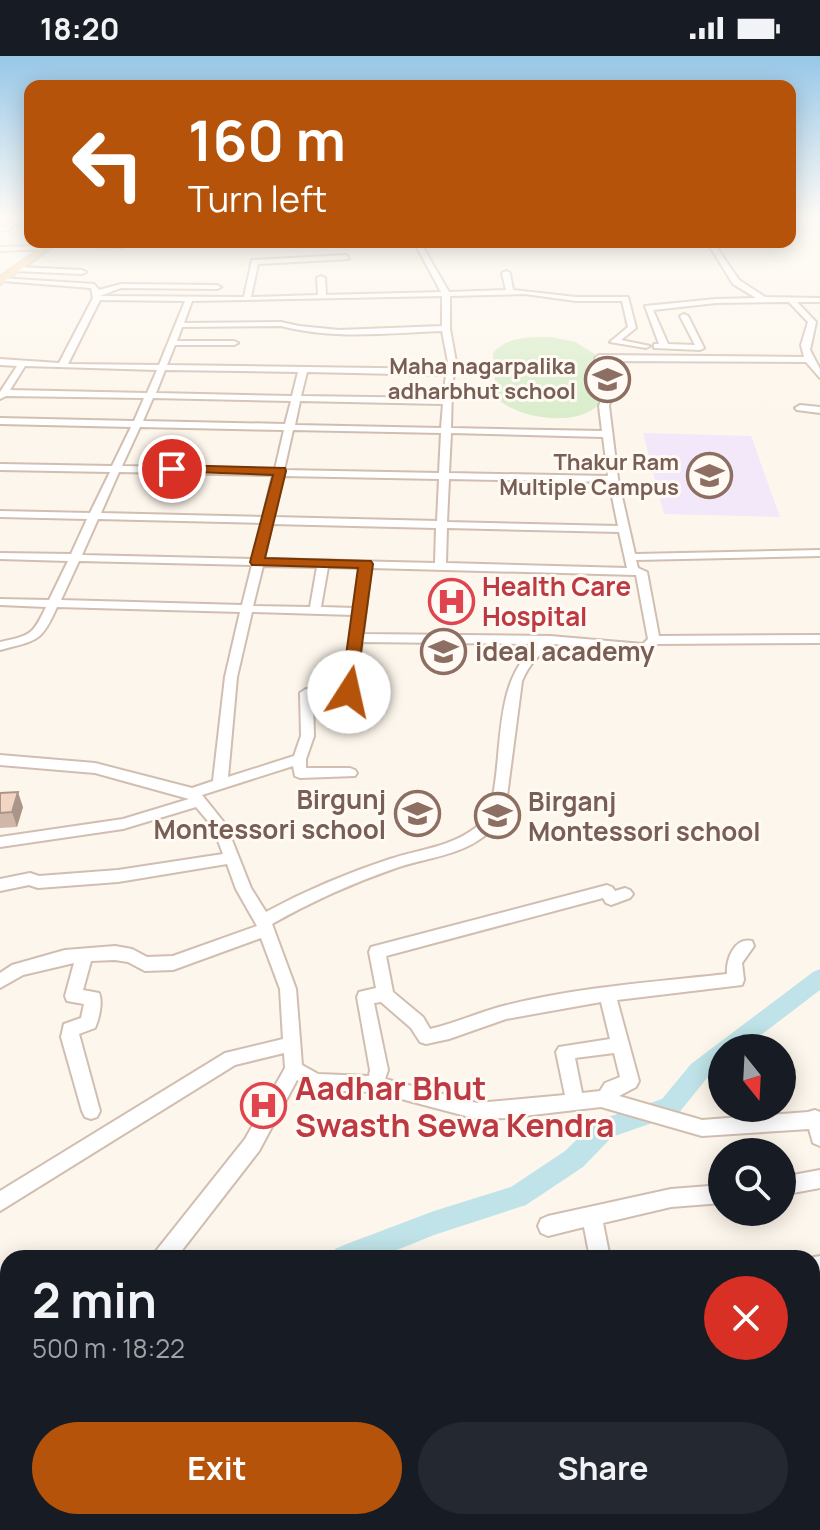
<!DOCTYPE html>
<html lang="en">
<head>
<meta charset="utf-8">
<style>
  body { margin:0; font-family:Manrope,sans-serif; background:#242831; color:#f1f3f6; height:100vh; display:flex; flex-direction:column; font-size:30px; white-space:nowrap }
  * { box-sizing:border-box; margin:0 }
  p { font-size:26px; color:#9ea1a6 }
  .icon { flex:none; width:44px; height:44px; fill:none; stroke:currentColor; stroke-width:2; stroke-linecap:round; stroke-linejoin:round }
  .map { position:relative; flex:1; overflow:hidden }
  .drawer { position:absolute; left:0px; top:1194px; width:820px; height:280px; display:flex; flex-direction:column; background:#171b24; border-radius:24px 24px 0 0; box-shadow:0 4px 20px #0003 }
  .drawer>* { flex:none }
  .top-card { position:absolute; left:24px; top:24px; width:772px; height:168px; border-radius:16px; box-shadow:0 4px 20px #0003; background:#b45309; color:#fff; overflow:hidden }
  .needle { width:52px; rotate:162deg }
  .controls { position:absolute; left:708px; top:978px; display:grid; gap:16px }
  .controls a { display:grid; place-items:center; width:88px; height:88px; border-radius:50%; background:#171b24; box-shadow:0 4px 20px #0003; font-size:40px }
  .pin { position:absolute; display:grid; place-items:center; width:68px; height:68px; color:#fff; margin:-34px; border:4px solid #fff; border-radius:50%; box-shadow:0 2px 8px #0007 }
  .me { position:absolute; width:88px; margin:-44px; rotate:10deg; stroke-linejoin:round; filter:drop-shadow(0 0 6px #0008) }
  .turn { display:flex; align-items:center; gap:28px; height:168px; padding:0 32px; font-size:36px }
  .turn .icon { width:104px; height:104px; stroke-width:2.5 }
  .turn b { display:block; font-size:56px; line-height:68px }
  .round { display:grid; place-items:center; flex:none; width:84px; height:84px; border-radius:42px; background:#242831 }
  .summary { display:flex; align-items:center; justify-content:space-between; height:136px; padding:0 32px }
  h1 { font-size:48px; font-weight:700; line-height:60px }
  .cta { display:flex; gap:16px; margin-top:auto; padding:16px 32px }
  .cta a { flex:1; height:92px; border-radius:48px; background:#b45309; color:#fff; font-size:32px; font-weight:700; line-height:92px; text-align:center }
  .cta a+a { background:#242831; color:#f1f3f6 }
  .status { display:flex; justify-content:space-between; align-items:center; height:56px; padding:0 40px; background:#171b24; direction:ltr }
  .status svg { height:22px; fill:currentColor }
  .map>svg:first-child { display:block }
  .education { fill:#f3e8fa }
  .green { fill:#d8ecc9 }
  .lines { fill:none; stroke-linecap:round; stroke-linejoin:round }
  .river { fill:#bfe3e8; fill-rule:evenodd }
  .minor-casing { stroke:#d1beb0; stroke-width:4 }
  .major-casing { stroke:#dad1cd; stroke-width:4 }
  .minor { fill:#fff; fill-rule:evenodd }
  .major { fill:#fbd9a5; fill-rule:evenodd }
  .wall { fill:#d1b7a8 }
  .shaded-wall { fill:#aa9588 }
  .building { fill:#f3d5c3; stroke:#aa9588; stroke-width:2 }
  .route { fill:#b45309; stroke:#753606; stroke-width:2 }
  .labels { text-anchor:middle; dominant-baseline:central; stroke-width:6; stroke-linejoin:round; paint-order:stroke }
  .far-education-label { font-size:22px; font-weight:bold; fill:#785e54; stroke:#fffaf3; text-anchor:end }
  .health-label { font-size:26px; font-weight:bold; fill:#be3a42; stroke:#fffaf3; text-anchor:start }
  .education-label { font-size:26px; font-weight:bold; fill:#785e54; stroke:#fffaf3; text-anchor:start }
  .near-health-label { font-size:32px; font-weight:bold; fill:#be3a42; stroke:#fffaf3; text-anchor:start }
</style>
</head>
<body>
<div class="status"><b>18:20</b><svg viewBox="0 0 49 12"><path d="M0 12V9h3v3zM5 12V6h3v6zM10 12V3h3v9zM15 12V0h3v12zM26 1h20v11H26zM47 4h2v5h-2z"/></svg></div>
<div class="map">
<svg width="820" height="1474" viewBox="0 0 820 1474">
  <rect width="100%" height="100%" fill="#fdf6ec"/>
  <path class="education" d="M643,377l108,3 29,81 -116,-3z"/>
  <path class="green" d="M551,281l24,5 20,12 10,41c-14,35 -88,26 -109,2l-3,-44c14,-17 38,-16 58,-16z"/>
  <g class="lines">
    <path class="river" d="M820,913v21l-76,58h-22v18l-15,12 -29,36 -66,23 -29,30 -57,38 -92,30 -57,23h-46l4,-9 9,-4 90,-34 77,-24 54,-36 31,-30 66,-22 29,-35 122,-92z
      M45,1466h30l-1,8h-30z"/>
    <defs>
      <path id="minor" d="M18,161h7l-17,13 -8,1v-4h4z
        M53,186l68,1 9,-1 -8,5 -71,-2z
        M414,186h6l29,50 57,-2 -4,-17 4,-2 4,2 3,17 63,7h52l8,31 -15,12 29,6 -4,2 -36,-6 18,-15 -6,-26h-46l-51,-7 -75,2v33l6,33 -4,24 -1,42 151,3 -3,-25 5,-13 -9,-35 4,-3 205,2 -3,-12 7,-23 -19,-20 -73,1 -63,7 15,34 27,1 -15,-29 4,-2 4,2 16,32 -4,2 -46,-2v-4h5l-14,-38 71,-7 40,-1 -23,-14 -26,-42h6l26,38 26,17 55,1v4h-23l19,20 -6,28 10,19v9l-14,-16 -202,-1 8,32 -3,13 9,73 17,75 185,-4v6l-184,4 2,8 9,4 12,64 161,-1v8l-163,1 -11,8 -92,-8c-15,10 -25,20 -32,37l-15,115c-3,16 -9,31 -24,41 -25,19 -58,21 -87,31 -43,15 -84,33 -124,56l24,65 6,76 16,9 51,2 1,-6 -13,-73 2,-5 17,-4 -7,-36 2,-5 236,-62 5,2 3,4 10,-3 5,2 3,4 -3,4 -19,7 -5,-2 -3,-5 -217,58 7,36 30,25 7,12c27,-6 51,-18 77,-24 72,-18 147,-23 220,-31 -1,-14 7,-37 25,-33l2,5 -12,17 2,17 -2,5 -125,15 22,81 -3,6 -17,9 83,24 106,-8 7,-2 5,2v34l-7,-3 -4,-14 -107,7 -101,-29 -95,11 -29,1 -102,-27 -59,-2 -19,-10 -38,71 -83,107h-23l3,-7 89,-112 40,-71 -1,-15 -49,12 -235,146v-20l225,-138 58,-14 -3,-50 -19,-51 -88,32 -28,1 -17,-9 -13,-2 -24,1 -8,29 16,3c4,9 0,26 -4,35l-16,6 21,77 -3,6 -6,2 -6,-2 -3,-6 -21,-74 3,-13 17,-6 3,-14 -17,-3 -2,-5 9,-33 -51,12 -23,13v-15l12,-8 53,-15 50,-4 17,3 15,8 26,-1 84,-30 -21,-37 -9,-25 -109,18 -80,6 -9,-3 -29,6v-12l30,-6 9,3 79,-6 105,-16 -10,-27 -17,-20 -73,22 -123,18v-10l123,-18 66,-20 -94,-26 -95,-8v-10l95,8 97,25 21,-7 12,-104 15,-65 -183,-5c-16,36 -20,33 -57,43v-8c31,-7 32,-6 46,-35l-46,-2v-6l49,1 19,-39 -68,-2v-6l71,1 16,-35 -87,-2v-6l90,2 20,-41 -110,-2v-6l112,2 19,-39 -131,-3v-6l134,3 10,-23 -138,-2 -6,3v-7l17,-26 -17,-1v-6l59,4 34,-65 -2,-10 -88,-7 -3,-3 94,6 5,6 22,-6 96,1 4,2 -4,2 -96,-1 -21,8 144,1 8,-37 94,-5 3,4 -91,5 -7,33 67,-2 -1,-17 4,-2 4,2 1,17 115,-3zM442,240v30l-103,4 -40,-4 -18,-4 -97,1 8,-22zM100,244l85,1 -26,64 -91,-1zM281,270c53,14 107,7 161,5l6,31 -2,7 -279,-4 8,-20h59l4,-2 -4,-2h-57l5,-14zM25,310l132,4 -10,23 -137,-3zM165,314l133,2 -6,24 -136,-3zM307,316l139,3 -3,23 -142,-2zM153,342l138,3 -6,23 -142,-3zM300,345l143,3 -2,24 -146,-3zM140,371l144,3 -9,39 -153,-3zM293,374l148,3 -2,40 -155,-3zM451,377l152,4 5,39 -159,-3zM119,416l154,3 -10,42 -162,-4zM283,420l156,3 -2,42 -163,-4zM449,423l160,3 9,44 -171,-4zM98,463l164,4 -9,36 -171,-4zM272,468l164,4 -1,35 -171,-4zM447,472l172,4 8,36 -181,-5zM79,505l173,4 -10,40 -181,-5zM263,510l54,1 -7,40 -57,-1zM328,511l32,1 -5,40 -34,-1zM371,512l265,7 12,64 -5,5 -93,-8 -187,-2zM252,556l102,3 -11,73 -37,1 -6,4 1,43 -7,20 -66,21 9,-100zM362,586l176,2c-44,34 -35,101 -45,152 -3,15 -8,26 -22,35 -23,16 -54,19 -81,28 -43,14 -85,32 -124,53l-15,-24 -25,-63 -24,-30 91,-29 2,10 5,2 55,-2 2,-3 -2,-3 -5,-2h-44v-9l8,-23 -1,-39 36,-1 31,4 6,-4 -6,-4 -24,-3zM381,946l30,26 9,14 6,2 23,-5 57,-20 95,-17 9,37 -51,8 -3,5 9,43 -88,8 -92,-24 3,-9 -14,-67zM614,997l6,24 -15,6 -5,8 -18,2 -7,-35z
        M46,190l2,3 -48,2v-4z
        M18,211l64,3 4,2 -4,2 -67,-3z
        M800,349l20,2v6l-23,-3 -2,-2z
        M820,1114v18l-38,7v-18z
        M722,1129v18l-51,4 -68,16 7,35h-20l-6,-31 -36,9 -7,-3 -3,-7 3,-7 7,-3 123,-27z
        M820,1200v20l-8,1v-19h-3z
        M820,1295v22l-8,2v-22z
        M8,1402v31l-8,3v-31z
        M812,1426l8,4v41l-9,-5z
        M489,1466h24v8h-24z"/>
      <path id="major" d="M50,186h9l-59,42v-7z"/>
    </defs>
    <use href="#minor" class="minor-casing"/>
    <use href="#major" class="major-casing"/>
    <use href="#minor" class="minor"/>
    <use href="#major" class="major"/>
  </g>
  <path class="wall" d="M0,737l23,14 -6,20 -17,1z"/>
  <path class="shaded-wall" d="M18,736l5,15 -6,20 -5,-15z"/>
  <path class="building" d="M18,736l-6,20 -12,1v-20z"/>
  <linearGradient id="sky" x2="0" y2="1"><stop stop-color="#97c7e8"/><stop offset="0.44" stop-color="#fefbf6"/><stop offset="1" stop-color="#fefbf6" stop-opacity="0"/></linearGradient>
  <rect width="820" height="367" fill="url(#sky)"/>
  <path class="route" d="M172,409l113,3 1,3 -21,87 106,3 2,3 -18,132 -6,1 -8,-5 17,-124 -106,-3 -2,-3 23,-87 -106,-4v-5z"/>
  <defs>
    <symbol id="school-ring" viewBox="-11 -11 22 22"><circle r="9.5" fill="#fffaf3" stroke="#8d6e63" stroke-width="1.5"/><path d="M0-5L7-2L0 1L-7-2ZM-4 1L0 2.5L4 1V4Q0 6-4 4Z" fill="#8d6e63"/></symbol>
    <symbol id="university-ring" viewBox="-11 -11 22 22"><circle r="9.5" fill="#fffaf3" stroke="#8d6e63" stroke-width="1.5"/><path d="M0-5L7-2L0 1L-7-2ZM-4 1L0 2.5L4 1V4Q0 6-4 4Z" fill="#8d6e63"/></symbol>
    <symbol id="hospital-ring" viewBox="-11 -11 22 22"><circle r="9.5" fill="#fffaf3" stroke="#e0444e" stroke-width="1.5"/><path d="M-5-5h3v3.5h4V-5h3V5h-3V1.5h-4V5h-3Z" fill="#e0444e"/></symbol>
  </defs>
  <g fill-rule="evenodd">
    <use href="#school-ring" x="582" y="298" width="51" height="51"/>
    <use href="#university-ring" x="684" y="394" width="51" height="51"/>
    <use href="#hospital-ring" x="426" y="520" width="51" height="51"/>
    <use href="#school-ring" x="418" y="570" width="51" height="51"/>
    <use href="#school-ring" x="392" y="732" width="51" height="51"/>
    <use href="#school-ring" x="472" y="734" width="51" height="51"/>
    <use href="#hospital-ring" x="238" y="1024" width="51" height="51"/>
  </g>
  <g class="labels">
    <g class="far-education-label">
      <text x="576" y="310">Maha nagarpalika<tspan x="576" dy="25">adharbhut school</tspan></text>
      <text x="679" y="406">Thakur Ram<tspan x="679" dy="25">Multiple Campus</tspan></text>
    </g>
    <g class="health-label">
      <text x="482" y="530">Health Care<tspan x="482" dy="30">Hospital</tspan></text>
    </g>
    <g class="education-label">
      <text x="475" y="595">ideal academy</text>
      <text x="386" y="743" text-anchor="end">Birgunj<tspan x="386" dy="30">Montessori school</tspan></text>
      <text x="528" y="745">Birganj<tspan x="528" dy="30">Montessori school</tspan></text>
    </g>
    <g class="near-health-label">
      <text x="295" y="1032">Aadhar Bhut<tspan x="295" dy="37">Swasth Sewa Kendra</tspan></text>
    </g>
  </g>
</svg>
<div class="controls">
<a><svg class="needle" viewBox="-14 -14 28 28"><path d="M0-13l5 13h-10z" fill="#e53935"/><path d="M0 13l5-13h-10z" fill="#9ea1a6"/></svg></a>
<a><svg class="icon" aria-label="search" viewBox="0 0 24 24"><circle cx="10" cy="10" r="6"/><path d="M15 15l6 6"/></svg></a>
</div>
<div class="pin" style="left:172px;top:413px;background:#d93025"><svg class="icon" aria-label="arrive" viewBox="0 0 24 24"><path d="M6 21V4h12l-3 4 3 4H6"/></svg></div>
<svg class="me" style="left:349px;top:636px" viewBox="-20 -20 40 40"><circle r="19" fill="#fff"/><path d="M0-13L10 11 0 6-10 11z" fill="#b45309"/></svg>
<div class="top-card">
<div class="turn"><svg class="icon" aria-label="left" viewBox="0 0 24 24"><path d="M17 20v-9H6M10 6l-5 5 5 5"/></svg><div><b>160 m</b>Turn left</div></div>
</div>
<section class="drawer">
<div class="summary"><div><h1>2 min</h1><p>500 m · 18:22</p></div><a class="round" style="background:#d93025;color:#fff"><svg class="icon" aria-label="close" viewBox="0 0 24 24"><path d="M6 6l12 12M18 6L6 18"/></svg></a></div>
<div class="cta"><a>Exit</a><a>Share</a></div>
</section>
</div>
</body>
</html>
